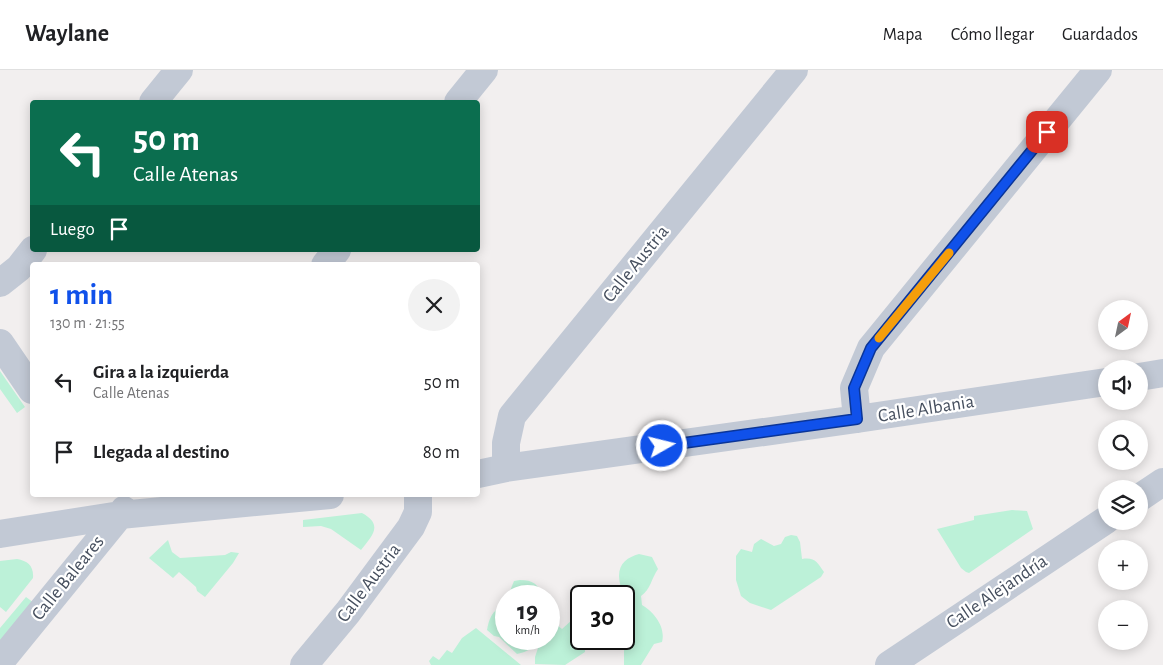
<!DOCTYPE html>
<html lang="es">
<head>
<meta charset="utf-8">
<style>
  body { margin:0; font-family:"Alegreya Sans",sans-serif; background:#f2f2f2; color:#202124; height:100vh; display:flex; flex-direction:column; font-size:19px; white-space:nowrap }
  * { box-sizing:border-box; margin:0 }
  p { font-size:16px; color:#757577 }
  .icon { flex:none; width:28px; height:28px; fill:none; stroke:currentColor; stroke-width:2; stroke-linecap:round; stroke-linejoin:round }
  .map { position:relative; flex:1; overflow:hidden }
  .panel { position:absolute; left:30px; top:192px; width:450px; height:235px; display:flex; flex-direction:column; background:#fff; border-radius:5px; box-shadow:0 2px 12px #0003 }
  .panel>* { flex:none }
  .hud { position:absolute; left:30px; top:30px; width:450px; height:152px; border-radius:5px; box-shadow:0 2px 12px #0003; background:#0b6e4f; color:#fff; overflow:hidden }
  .needle { width:32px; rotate:33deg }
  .controls { position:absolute; left:1098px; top:230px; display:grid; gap:10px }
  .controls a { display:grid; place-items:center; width:50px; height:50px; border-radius:50%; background:#fff; box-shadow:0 2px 12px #0003; font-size:25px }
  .speed { position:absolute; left:495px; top:515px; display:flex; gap:10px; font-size:25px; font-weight:700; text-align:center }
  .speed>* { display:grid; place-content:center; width:65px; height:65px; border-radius:50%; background:#fff; box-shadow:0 2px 12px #0003; line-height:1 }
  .speed small { font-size:12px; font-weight:400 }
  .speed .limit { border:2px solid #111; border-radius:8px; background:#fff; color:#111 }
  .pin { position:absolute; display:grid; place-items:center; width:42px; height:42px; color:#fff; margin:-21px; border-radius:10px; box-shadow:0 2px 8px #0006 }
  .me { position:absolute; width:55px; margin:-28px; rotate:82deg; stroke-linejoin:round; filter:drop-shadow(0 0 4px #0008) }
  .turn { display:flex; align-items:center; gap:18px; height:105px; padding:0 20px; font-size:22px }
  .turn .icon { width:65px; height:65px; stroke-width:2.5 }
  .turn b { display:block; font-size:35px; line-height:42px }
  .then { display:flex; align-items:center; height:48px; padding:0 20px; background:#0003; gap:10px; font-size:19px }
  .round { display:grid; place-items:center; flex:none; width:52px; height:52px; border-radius:26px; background:#f2f2f2 }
  .head { display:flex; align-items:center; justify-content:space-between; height:85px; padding:0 20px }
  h1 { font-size:30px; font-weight:700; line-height:38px; color:#1051ea }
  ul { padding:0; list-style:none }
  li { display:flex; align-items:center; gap:15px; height:70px; padding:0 20px }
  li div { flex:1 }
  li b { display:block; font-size:19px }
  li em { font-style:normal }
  header { display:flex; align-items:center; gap:30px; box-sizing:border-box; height:70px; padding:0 25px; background:#fff; border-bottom:1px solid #e0e0e0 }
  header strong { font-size:24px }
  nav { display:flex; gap:28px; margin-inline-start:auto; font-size:18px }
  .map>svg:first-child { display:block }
  .green { fill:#bcf1d8 }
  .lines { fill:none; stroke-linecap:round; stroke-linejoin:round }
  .minor { stroke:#c2c9d5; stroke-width:28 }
  .route-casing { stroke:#0a3598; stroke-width:12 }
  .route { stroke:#1051ea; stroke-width:9 }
  .slow { stroke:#f59e0b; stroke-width:9 }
  .labels { text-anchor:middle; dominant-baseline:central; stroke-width:4.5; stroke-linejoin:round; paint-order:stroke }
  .street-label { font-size:19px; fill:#464f5e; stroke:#fff }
</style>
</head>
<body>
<header>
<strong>Waylane</strong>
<nav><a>Mapa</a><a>Cómo llegar</a><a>Guardados</a></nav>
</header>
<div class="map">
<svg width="1163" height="595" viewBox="0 0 1163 595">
  <rect width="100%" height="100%" fill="#f2efef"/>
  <path class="green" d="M0,301l25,36 -8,6 -17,-24z
    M1012,440l15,1 6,18 -64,44 -3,-1 -5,-4 -24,-39 37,-9v-4z
    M362,443c22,12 10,23 -1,37l-30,-21 -10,-3 -18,1v-7z
    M791,465l6,1 3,6 2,17c13,-2 15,3 22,13l-3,5 -50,33 -21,-7 -9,-7 -5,-16v-24l5,-7 11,3 2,-8 7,-5 13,7 7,-2 4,-7z
    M168,470l4,12 8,6 45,-3 6,-3 8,1 -6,10 -28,34 -8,-6 -1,-4 -17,-15 -6,6 -24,-20z
    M639,484l13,3 6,12c-7,10 -7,20 -17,27l1,9c12,7 24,22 20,37l-8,2 -13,21h-17v-16l-8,-8 -12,-2h20v-43h-2c0,-7 -3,-13 -3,-20 0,-13 9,-19 20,-22z
    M17,489c11,2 17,7 16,19l-27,34 -6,-5v-46z
    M520,510c13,0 18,4 23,16h-35l6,-15z
    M582,522l9,4h-10v43h7l-3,4v9l-20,13 -30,-1v-7l6,-18c-7,8 -13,13 -24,15l-18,-17 -5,-1 -7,-6c2,-11 5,-20 16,-24l3,-6v39h43v-14l7,-1 6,5 11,-10 4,-24z
    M26,527l8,6 -34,42v-17z
    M476,558l45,37h-90l-2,-4 4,-5 6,4 8,-10 5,3 10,-15z"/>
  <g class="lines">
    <path class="minor" d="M153,32l26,-32
      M458,32l26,-32
      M325,195l12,-15
      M0,213l19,-15 14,-18
      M0,273l32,47
      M1139,307l24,-4
      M857,349l-3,-31 17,-40 227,-278
      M506,398v-25l6,-27 282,-346
      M478,404l28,-6 351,-49 249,-37
      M1139,428l24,-16
      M0,464l120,-19 210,-20
      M0,592l124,-152
      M304,595l44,-53 63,-85 7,-15v-17
      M889,595l217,-145"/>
  </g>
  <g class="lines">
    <defs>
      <path id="route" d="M662,376l195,-27 -3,-31 17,-40 176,-216"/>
    </defs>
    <use href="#route" class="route-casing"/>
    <use href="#route" class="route"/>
    <path class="slow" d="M879,268l70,-85"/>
  </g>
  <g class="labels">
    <g class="street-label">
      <text transform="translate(636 194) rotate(-51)">Calle Austria</text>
      <text transform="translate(926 339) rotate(-9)">Calle Albania</text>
      <text transform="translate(68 508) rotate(-51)">Calle Baleares</text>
      <text transform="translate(369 513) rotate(-53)">Calle Austria</text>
      <text transform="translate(997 522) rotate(-34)">Calle Alejandría</text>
    </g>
  </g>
</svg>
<div class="controls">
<a><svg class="needle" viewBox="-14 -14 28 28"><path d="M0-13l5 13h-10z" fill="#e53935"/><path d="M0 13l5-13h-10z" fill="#757577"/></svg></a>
<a><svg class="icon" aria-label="sound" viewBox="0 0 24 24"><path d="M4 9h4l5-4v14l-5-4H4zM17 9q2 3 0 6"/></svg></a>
<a><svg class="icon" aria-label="search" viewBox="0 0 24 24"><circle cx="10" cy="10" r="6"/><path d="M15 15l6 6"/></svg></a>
<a><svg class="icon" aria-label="layers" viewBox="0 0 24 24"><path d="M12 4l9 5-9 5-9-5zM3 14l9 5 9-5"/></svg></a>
<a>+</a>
<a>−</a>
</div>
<div class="speed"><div>19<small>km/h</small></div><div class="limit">30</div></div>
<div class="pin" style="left:1047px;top:62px;background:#d93025"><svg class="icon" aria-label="arrive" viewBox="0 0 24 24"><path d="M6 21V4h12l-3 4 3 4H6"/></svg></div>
<svg class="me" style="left:662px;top:376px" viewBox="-20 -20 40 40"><circle r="17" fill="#1051ea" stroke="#fff" stroke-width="3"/><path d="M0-11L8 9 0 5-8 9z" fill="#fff"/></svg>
<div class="hud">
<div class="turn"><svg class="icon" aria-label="left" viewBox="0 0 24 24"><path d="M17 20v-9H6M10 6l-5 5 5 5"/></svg><div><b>50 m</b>Calle Atenas</div></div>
<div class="then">Luego<svg class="icon" aria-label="arrive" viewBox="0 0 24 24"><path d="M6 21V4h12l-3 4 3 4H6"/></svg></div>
</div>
<section class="panel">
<div class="head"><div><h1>1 min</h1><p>130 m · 21:55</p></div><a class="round"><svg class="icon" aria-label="close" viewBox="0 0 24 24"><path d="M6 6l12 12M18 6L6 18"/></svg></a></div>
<ul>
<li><svg class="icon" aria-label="left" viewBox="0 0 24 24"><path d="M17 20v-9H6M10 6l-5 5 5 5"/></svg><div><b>Gira a la izquierda</b><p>Calle Atenas</p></div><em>50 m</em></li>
<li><svg class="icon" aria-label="arrive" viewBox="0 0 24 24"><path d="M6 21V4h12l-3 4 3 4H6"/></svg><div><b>Llegada al destino</b></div><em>80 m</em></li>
</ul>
</section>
</div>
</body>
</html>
